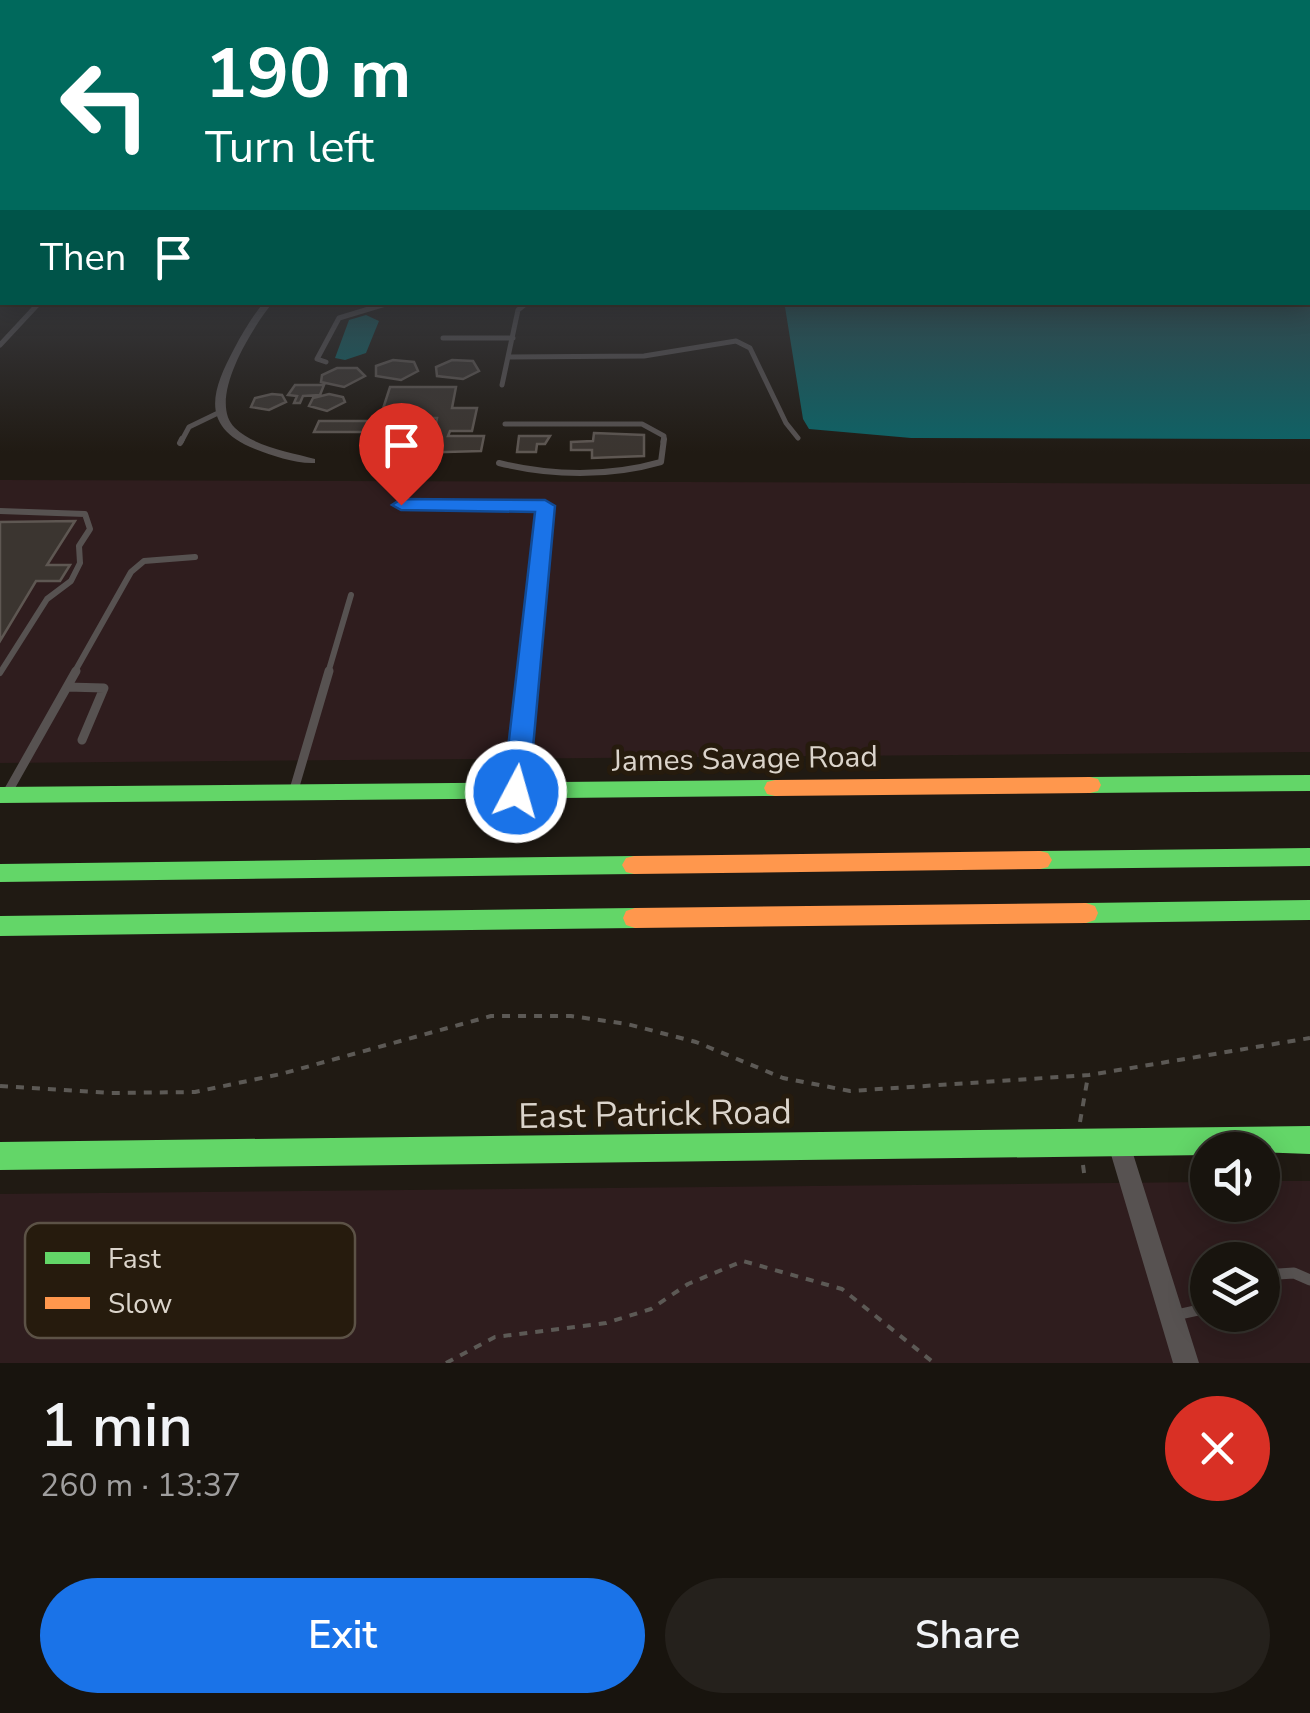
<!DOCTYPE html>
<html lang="en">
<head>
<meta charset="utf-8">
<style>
  body { margin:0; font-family:"Nunito Sans",sans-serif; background:#25211c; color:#f1f3f6; height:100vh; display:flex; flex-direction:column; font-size:38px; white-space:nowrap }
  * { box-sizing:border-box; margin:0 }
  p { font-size:32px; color:#9f9e9e }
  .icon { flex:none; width:55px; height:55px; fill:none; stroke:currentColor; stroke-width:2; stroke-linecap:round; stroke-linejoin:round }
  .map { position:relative; height:1363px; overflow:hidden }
  .panel { display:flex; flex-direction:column; background:#18140e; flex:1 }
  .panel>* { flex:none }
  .hud { position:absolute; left:0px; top:0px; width:1310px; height:305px; box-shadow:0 5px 25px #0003,0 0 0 2px #36332e; background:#00695c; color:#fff; overflow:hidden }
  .buttons { position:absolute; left:1190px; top:1132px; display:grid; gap:20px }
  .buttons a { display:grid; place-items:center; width:90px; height:90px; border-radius:50%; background:#18140e; box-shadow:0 5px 25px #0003,0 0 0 2px #36332e; font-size:50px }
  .pin { position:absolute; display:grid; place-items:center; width:85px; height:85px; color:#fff; margin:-102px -42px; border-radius:50% 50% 50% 0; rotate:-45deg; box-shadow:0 0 10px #0007 }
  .pin .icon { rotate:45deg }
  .me { position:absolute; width:110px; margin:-55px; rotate:6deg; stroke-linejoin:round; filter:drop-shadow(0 0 8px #0008) }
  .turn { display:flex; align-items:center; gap:35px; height:210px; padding:0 40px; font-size:45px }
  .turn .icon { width:130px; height:130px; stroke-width:2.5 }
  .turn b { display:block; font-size:70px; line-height:85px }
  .then { display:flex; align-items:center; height:95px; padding:0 40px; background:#0003; gap:20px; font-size:38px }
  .round { display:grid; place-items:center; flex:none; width:105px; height:105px; border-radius:52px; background:#25211c }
  .head { display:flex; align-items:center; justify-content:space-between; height:170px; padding:0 40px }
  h1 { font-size:60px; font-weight:600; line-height:75px }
  .cta { display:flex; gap:20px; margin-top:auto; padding:20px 40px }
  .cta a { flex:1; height:115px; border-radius:60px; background:#1a73e8; color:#fff; font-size:40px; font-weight:600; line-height:115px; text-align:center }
  .cta a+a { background:#25211c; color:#f1f3f6 }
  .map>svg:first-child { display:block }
  .industrial { fill:#2f1d1e; fill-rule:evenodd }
  .water { fill:#0d6467 }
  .building { fill:#3b3530; stroke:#5e5752; stroke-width:2.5 }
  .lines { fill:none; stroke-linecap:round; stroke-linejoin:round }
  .path { stroke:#5c5955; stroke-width:4; stroke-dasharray:8 8; stroke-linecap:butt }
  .lane-far3 { stroke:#575251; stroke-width:5 }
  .lane-far2 { stroke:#575251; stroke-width:6 }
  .lane-far1 { stroke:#575251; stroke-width:9 }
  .lane { stroke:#575251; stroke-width:11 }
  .street { fill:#575251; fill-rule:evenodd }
  .fast { fill:#63d668; fill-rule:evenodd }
  .slow { fill:#ff974d; fill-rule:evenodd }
  .route { fill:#1a73e8; stroke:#114b97; stroke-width:2.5 }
  .labels { text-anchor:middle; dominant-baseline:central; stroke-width:10; stroke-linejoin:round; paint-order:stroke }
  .street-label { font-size:30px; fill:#dbd4cb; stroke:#261b0d }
  .near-street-label { font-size:35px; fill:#dbd4cb; stroke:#261b0d }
  .key { fill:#261b0d; stroke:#5c5246; stroke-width:2.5 }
  .key-label { font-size:28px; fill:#dbd4cb }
</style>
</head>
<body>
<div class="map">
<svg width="1310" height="1363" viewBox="0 0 1310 1363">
  <rect width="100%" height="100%" fill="#201a13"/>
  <path class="industrial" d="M0,480l1310,4v268l-1310,11z
    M1263,1181h47v182h-1310v-169l1207,-12 1,23h54zM1208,1260h54v55h-54z"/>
  <path class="water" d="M792,303h509l9,4v132l-399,-1 -102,-9 -6,-10 -18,-112z
    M366,315l13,6 -13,32 -21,7 -10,-2 14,-38z"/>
  <path class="building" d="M393,360l21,2 4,9 -17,9 -25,-4v-10z
    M452,360l21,1 6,10 -16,8 -26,-3 -1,-9z
    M337,368h20l8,8 -21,11 -23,-5 1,-7z
    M324,385l-4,10 -17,1 -3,7h-6l3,-7 -9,-1 7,-10z
    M390,387h66l-4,21h25l-5,23h-22l-2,5h36l-3,15 -70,2 3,-10h9l12,-15 2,-10h-12l-2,8h-11l-2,6h-96l5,-11h89l2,-7 -29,1z
    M272,394l10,1 4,7 -17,8 -18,-3 4,-9z
    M329,394l14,3 2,5 -18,9 -18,-5 4,-8z
    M594,433l50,2v21l-52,2v-8h-21v-8l22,-1z
    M519,436h31l-5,8h-8l-1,8h-19z
    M75,521l-28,44h23l-10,16h-24l-36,60v-119z"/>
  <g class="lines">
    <path class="path" d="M0,1086l110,7 85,-1 86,-18 210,-58h80l56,8 69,18 87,36 67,13 239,-16 221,-37
      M1080,1122l8,-46
      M1083,1165l2,15
      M446,1363l49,-26 111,-14 45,-14 37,-25 55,-23 99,28 92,74"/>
    <path class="lane-far3" d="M443,338h70
      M0,345l40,-43
      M508,357l136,-1 92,-15 14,7 36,75 12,15
      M326,362l-9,-3 22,-41 53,-16
      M502,385l16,-75 10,-8
      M505,424h137l22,12 -1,6
      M181,442l8,-15 29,-14"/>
    <path class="lane-far2" d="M180,443l2,-4
      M499,463c52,13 110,14 162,-1l3,-23
      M401,505l144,1 -17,167
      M0,511l85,3 5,15 -11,17 1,17 -9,18 -24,18 -47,74
      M74,673l57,-101 13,-11 51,-4
      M328,673l23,-78"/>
    <path class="lane-far1" d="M67,687l37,1 -22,52
      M516,792l12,-121
      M293,793l36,-122
      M6,795l70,-124"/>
    <path class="lane" d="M1262,1275l32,-2 16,7
      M1176,1315l32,-7"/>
    <path class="street" d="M264,302h9c-20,25 -67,98 -38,126 20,19 55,24 80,31v4c-19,1 -42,-7 -60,-14 -55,-22 -44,-57 -21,-100 9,-17 18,-32 30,-47z
      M1118,1130l8,4 3,7 70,222h-26l-66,-222 3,-7z"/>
    <path class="fast" d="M1310,775v16l-220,2 -8,-2 -3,-6 3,-6 8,-2z
      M775,780l8,2 3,6 -3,6 -8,2 -775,7v-16z
      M1310,848v18l-270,3 -8,-2 -4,-7 4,-7 8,-2z
      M634,856l8,2 4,7 -4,7 -8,2 -634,8v-18z
      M1310,900v20l-224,3 -9,-3 -3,-7 3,-7 9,-3z
      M635,908l9,3 3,7 -3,7 -9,3 -635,8v-20z
      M1310,1126v28l-102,-4v5l-1208,15v-28z"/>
    <path class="slow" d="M1090,777l8,2 3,6 -3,6 -8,2 -315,3 -8,-2 -3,-6 3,-6 8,-2z
      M1040,851l8,2 4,7 -4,7 -8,2 -406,5 -8,-2 -4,-7 4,-7 8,-2z
      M1086,903l9,3 3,7 -3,7 -9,3 -451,5 -9,-3 -3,-7 3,-7 9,-3z"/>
  </g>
  <linearGradient id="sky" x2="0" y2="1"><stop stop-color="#120e0a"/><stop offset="0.58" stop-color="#3c3e44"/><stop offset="1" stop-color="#3c3e44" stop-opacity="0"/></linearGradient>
  <rect width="1310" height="453" fill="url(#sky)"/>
  <path class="route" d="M545,500l10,6 -26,286 -13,9 -13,-9 32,-280 -134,-2 -9,-5 9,-6z"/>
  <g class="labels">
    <g class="street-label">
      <text transform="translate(745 759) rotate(-1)">James Savage Road</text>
    </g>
    <g class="near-street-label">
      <text transform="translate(655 1114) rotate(-1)">East Patrick Road</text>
    </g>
  </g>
  <rect x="25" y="1223" width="330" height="115" rx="15" class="key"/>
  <rect x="45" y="1252" width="45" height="12" fill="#63d668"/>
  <rect x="45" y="1297" width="45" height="12" fill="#ff974d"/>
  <g class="key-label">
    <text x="108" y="1268">Fast</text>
    <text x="108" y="1313">Slow</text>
  </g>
</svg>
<div class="buttons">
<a><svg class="icon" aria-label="sound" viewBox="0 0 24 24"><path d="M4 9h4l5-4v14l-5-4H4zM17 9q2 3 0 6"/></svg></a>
<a><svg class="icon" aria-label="layers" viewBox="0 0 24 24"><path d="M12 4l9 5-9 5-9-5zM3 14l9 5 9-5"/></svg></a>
</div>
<div class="pin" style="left:401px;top:505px;background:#d93025"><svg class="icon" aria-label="arrive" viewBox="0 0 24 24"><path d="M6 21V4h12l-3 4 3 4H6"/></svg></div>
<svg class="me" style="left:516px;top:792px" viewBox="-20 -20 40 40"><circle r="17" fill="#1a73e8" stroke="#fff" stroke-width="3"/><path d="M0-11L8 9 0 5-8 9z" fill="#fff"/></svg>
<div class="hud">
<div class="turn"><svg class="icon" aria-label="left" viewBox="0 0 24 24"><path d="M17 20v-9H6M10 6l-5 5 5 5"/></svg><div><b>190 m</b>Turn left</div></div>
<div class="then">Then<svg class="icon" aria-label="arrive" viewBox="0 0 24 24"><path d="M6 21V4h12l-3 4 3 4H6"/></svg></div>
</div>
</div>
<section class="panel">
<div class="head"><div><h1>1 min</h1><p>260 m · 13:37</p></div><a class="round" style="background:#d93025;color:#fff"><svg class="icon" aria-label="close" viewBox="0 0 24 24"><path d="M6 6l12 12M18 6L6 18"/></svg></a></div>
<div class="cta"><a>Exit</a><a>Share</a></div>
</section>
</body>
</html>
